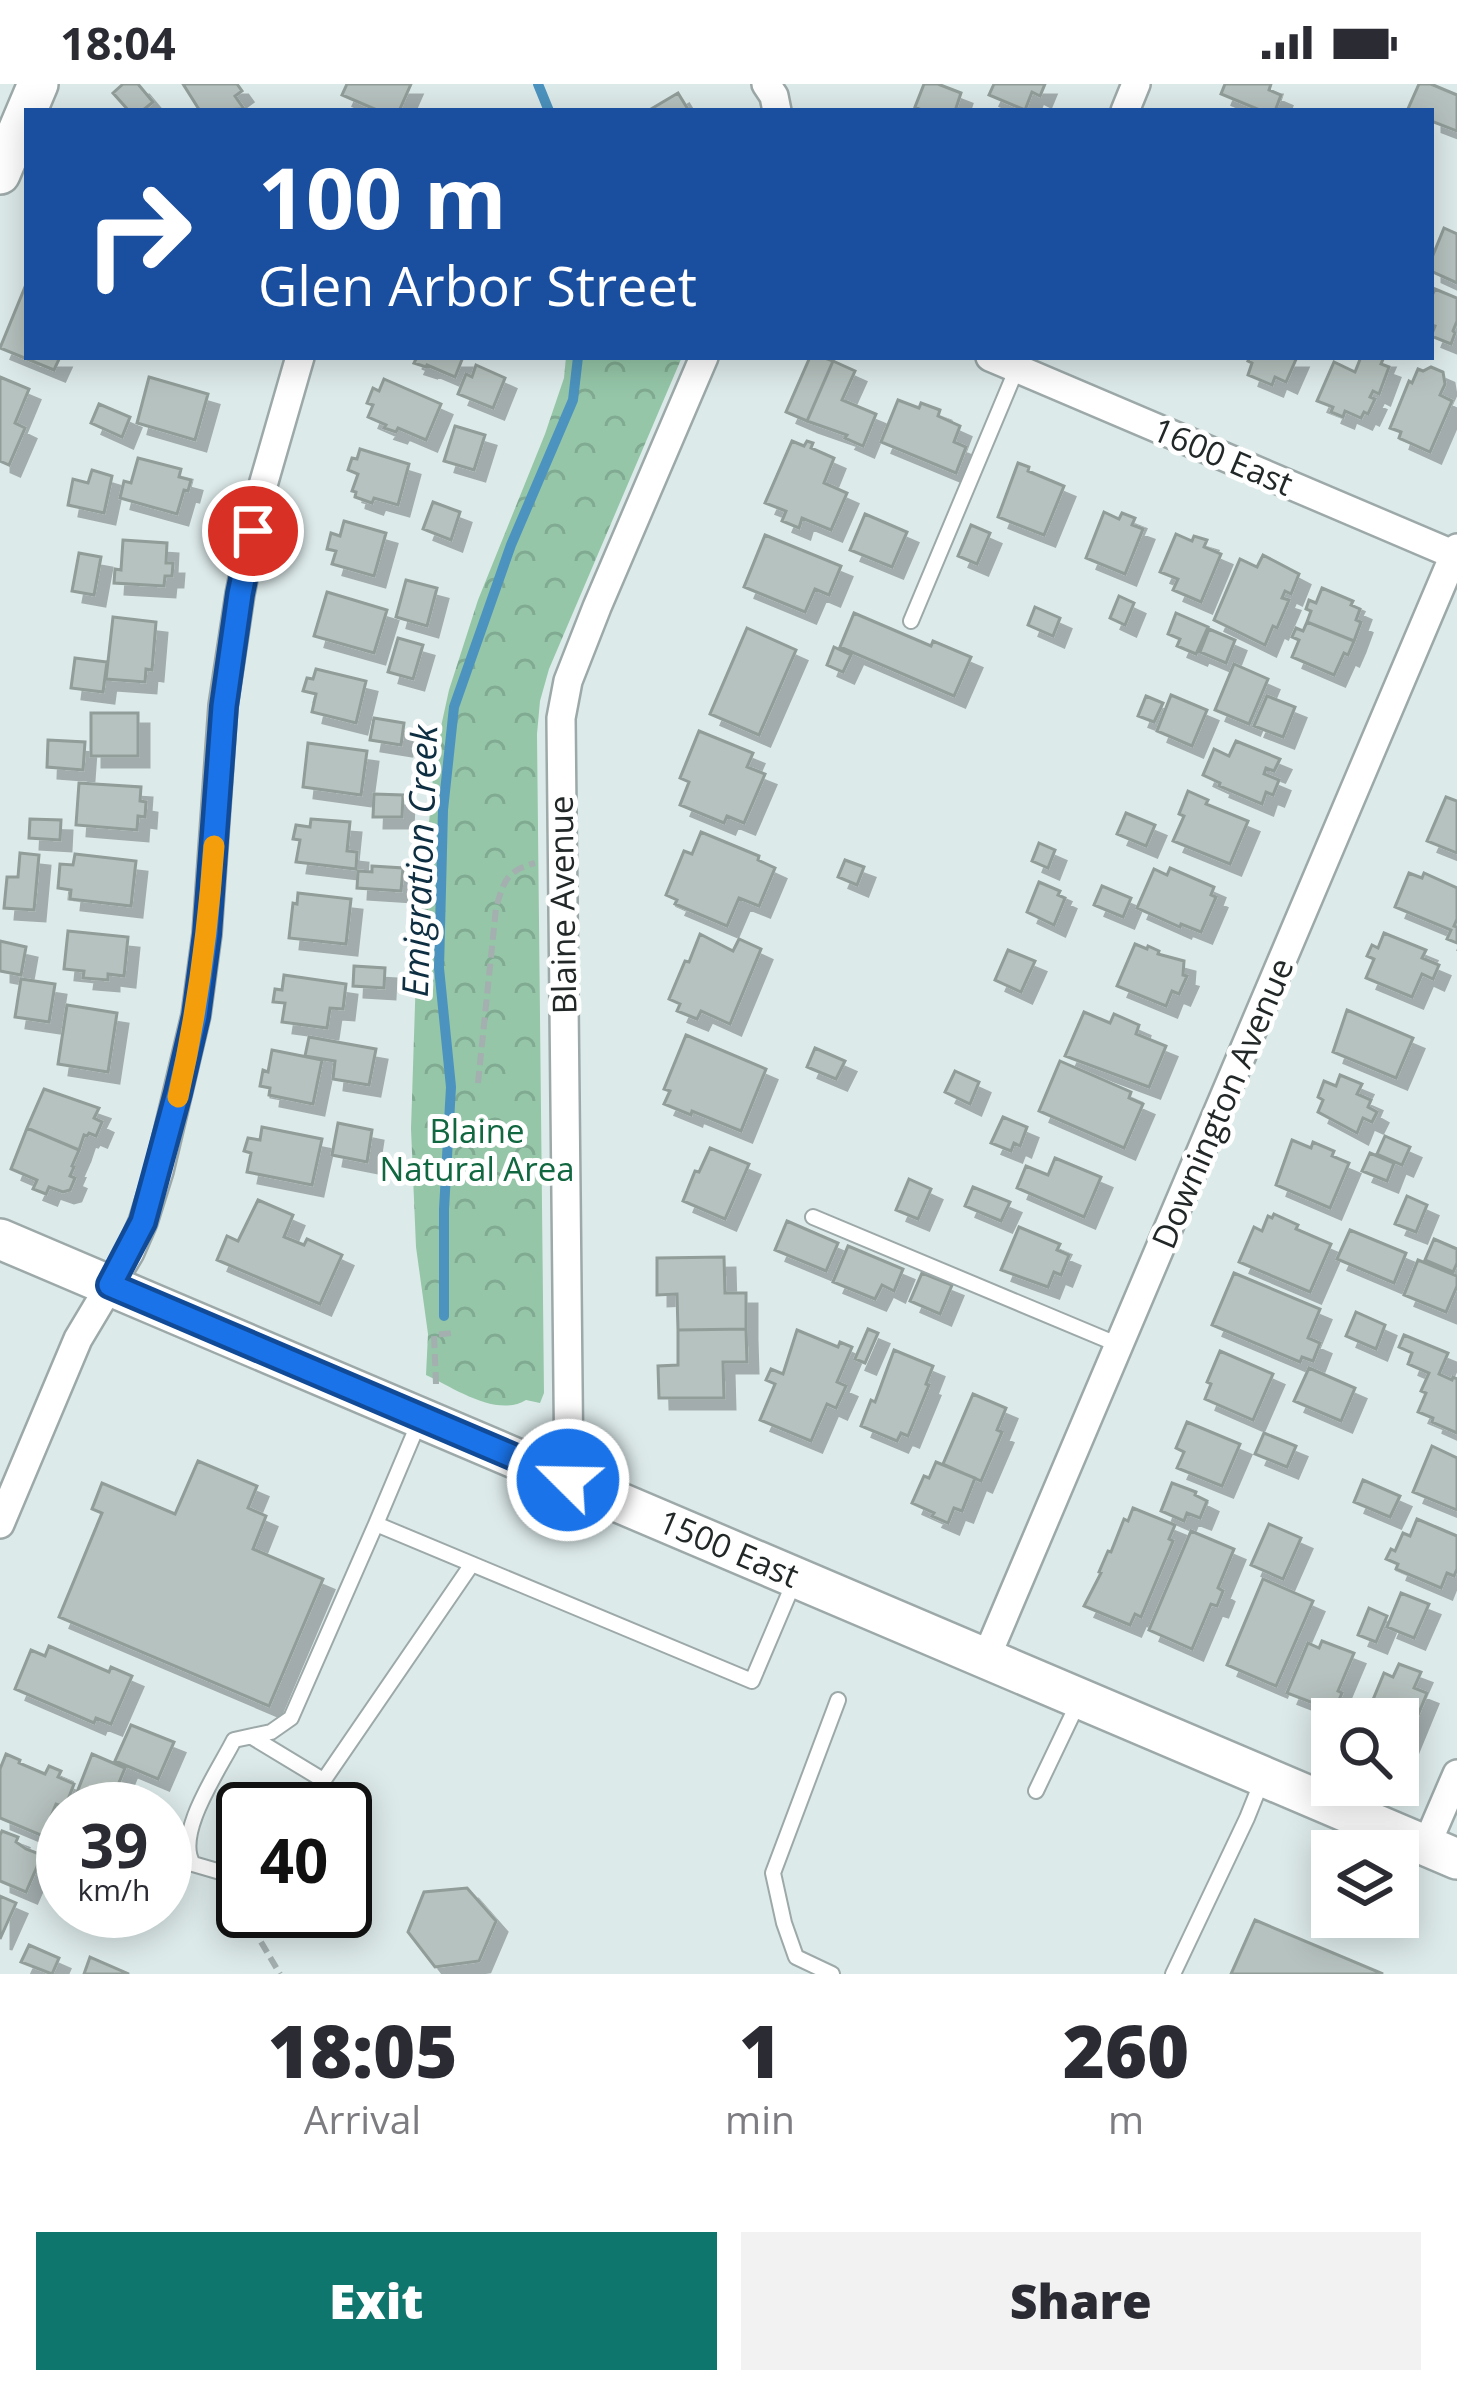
<!DOCTYPE html>
<html lang="en">
<head>
<meta charset="utf-8">
<style>
  body { margin:0; font-family:"Open Sans",sans-serif; background:#f2f2f3; color:#2b2b33; height:100vh; display:flex; flex-direction:column; font-size:45px; white-space:nowrap }
  * { box-sizing:border-box; margin:0 }
  p { font-size:39px; color:#7c7c81 }
  .icon { flex:none; width:66px; height:66px; fill:none; stroke:currentColor; stroke-width:2; stroke-linecap:round; stroke-linejoin:round }
  .map { position:relative; height:1890px; overflow:hidden }
  .side { display:flex; flex-direction:column; background:#fff; flex:1 }
  .side>* { flex:none }
  .top-card { position:absolute; left:24px; top:24px; width:1410px; height:252px; border-radius:0px; box-shadow:0 6px 30px #0003; background:#1a4fa0; color:#fff; overflow:hidden }
  .fabs { position:absolute; left:1311px; top:1614px; display:grid; gap:24px }
  .fabs a { display:grid; place-items:center; width:108px; height:108px; border-radius:0px; background:#fff; box-shadow:0 6px 30px #0003; font-size:60px }
  .speed { position:absolute; left:36px; top:1698px; display:flex; gap:24px; font-size:60px; font-weight:700; text-align:center }
  .speed>* { display:grid; place-content:center; width:156px; height:156px; border-radius:50%; background:#fff; box-shadow:0 6px 30px #0003; line-height:1 }
  .speed small { font-size:30px; font-weight:400 }
  .speed .limit { border:6px solid #111; border-radius:18px; background:#fff; color:#111 }
  .pin { position:absolute; display:grid; place-items:center; width:102px; height:102px; color:#fff; margin:-51px; border:6px solid #fff; border-radius:50%; box-shadow:0 3px 12px #0007 }
  .me { position:absolute; width:132px; margin:-66px; rotate:293deg; stroke-linejoin:round; filter:drop-shadow(0 0 9px #0008) }
  .turn { display:flex; align-items:center; gap:42px; height:252px; padding:0 36px; font-size:54px }
  .turn .icon { width:156px; height:156px; stroke-width:2.5 }
  .turn b { display:block; font-size:84px; line-height:102px }
  .eta { display:flex; justify-content:space-evenly; align-items:center; height:204px; text-align:center }
  .eta b { font-size:72px; font-weight:800; line-height:84px }
  .cta { display:flex; gap:24px; margin-top:auto; padding:24px 36px }
  .cta a { flex:1; height:138px; border-radius:0px; background:#0f766e; color:#fff; font-size:48px; font-weight:800; line-height:138px; text-align:center }
  .cta a+a { background:#f2f2f3; color:#2b2b33 }
  .status { display:flex; justify-content:space-between; align-items:center; height:84px; padding:0 60px; background:#fff; direction:ltr }
  .status svg { height:33px; fill:currentColor }
  .map>svg:first-child { display:block }
  .park { fill:url(#park-crowns) }
  .lines { fill:none; stroke-linecap:round; stroke-linejoin:round }
  .stream { stroke:#4c93bf; stroke-width:10 }
  .building { fill:#b6c2bf; stroke:#919d99; stroke-width:3; filter:url(#shadow) }
  .lane-casing { stroke:#9da9a9; stroke-width:18 }
  .street-casing { stroke:#9da9a9; stroke-width:32 }
  .secondary-casing { stroke:#9da9a9; stroke-width:44 }
  .path { stroke:#a4afaf; stroke-width:6; stroke-dasharray:12 6; stroke-linecap:butt }
  .lane { stroke:#fff; stroke-width:14 }
  .street { stroke:#fff; stroke-width:27 }
  .secondary { stroke:#fff; stroke-width:39 }
  .route-casing { stroke:#114b97; stroke-width:30 }
  .route { stroke:#1a73e8; stroke-width:21 }
  .slow { stroke:#f59e0b; stroke-width:21 }
  .labels { text-anchor:middle; dominant-baseline:central; stroke-width:10; stroke-linejoin:round; paint-order:stroke }
  .street-label { font-size:33px; fill:#222727; stroke:#fff }
  .park-label { font-size:33px; fill:#116840; stroke:#fff }
  .water-label { font-size:36px; font-style:italic; fill:#0e2e41; stroke:#fff }
</style>
</head>
<body>
<div class="status"><b>18:04</b><svg viewBox="0 0 49 12"><path d="M0 12V9h3v3zM5 12V6h3v6zM10 12V3h3v9zM15 12V0h3v12zM26 1h20v11H26zM47 4h2v5h-2z"/></svg></div>
<div class="map">
<svg width="1457" height="1890" viewBox="0 0 1457 1890">
  <defs>
    <pattern id="park-crowns" width="20" height="18" patternUnits="userSpaceOnUse" patternTransform="scale(3)"><rect width="20" height="18" fill="#95c6a8"/><path d="M2 6a3 3 0 1 1 6 0M12 15a3 3 0 1 1 6 0" fill="none" stroke="#80aa91"/></pattern>
    <filter id="shadow"><feDropShadow dx="11" dy="11" stdDeviation="0" flood-color="#0004"/></filter>
  </defs>
  <rect width="100%" height="100%" fill="#ddeaea"/>
  <path class="park" d="M566,273h116l-133,312 -9,32 -3,33 7,659 -4,10 -14,-3c-29,18 -72,-12 -100,-25l2,-41 -12,-87 -5,-118 5,-155 19,-220 14,-64 29,-90 67,-166 19,-56z"/>
  <g class="lines">
    <path class="stream" d="M538,0l11,27
      M444,1232v-107l7,-122 -12,-119 4,-158 11,-103 57,-162 62,-145 5,-43"/>
  </g>
  <path class="building" d="M123,0h15l15,18 -11,9h-13l-16,-18z
    M183,0h54l5,7 -7,5 9,13 -44,2z
    M347,0h64l-12,27h-20l-37,-16z
    M924,0h14l23,9 -6,18h-31l-9,-4z
    M994,0h51l-5,12 -8,-4 -7,18 -36,-15z
    M1225,0h46l-2,6 12,5 -6,16h-13l-41,-17z
    M1419,0h12l26,11v36l-26,-10v-10h-24z
    M678,9l11,18h-37l-1,-2z
    M1444,144l13,6v49l-26,-12v-11z
    M27,198v75h33l-6,13 -54,-22z
    M1435,205l22,9v23l-4,10 2,2 -4,11 -20,-8 4,-10 -4,-1v-27z
    M411,273h52l-8,20 -28,-12 -1,2 -12,-4 2,-4z
    M810,273h12l11,4 -26,60 -21,-9z
    M1250,273h47l-11,25 -11,-5 -3,8 -24,-10 4,-12 -4,-2z
    M1361,273h23l-3,7 8,3 -10,27 -6,-3 -3,6 5,2 -7,15 -4,-2 -3,6 -16,-7 -2,6 -12,-5 2,-5 -16,-6 17,-39 21,10z
    M833,277l22,10 -13,29 34,14 -13,32 -18,-8 2,-3 -40,-14z
    M476,281l29,13 -12,30 -35,-14 8,-20 6,3z
    M1431,283l12,5 2,12 -5,11 12,6 -22,51 -31,-14 2,-6 -11,-4 19,-47 3,2 6,-14 5,2z
    M0,293l29,12 -14,34 10,5 -16,37 -9,-4z
    M149,293l59,17 -13,46 -58,-17z
    M384,295l57,25 -15,36 -28,-12 -2,4 -12,-4 2,-3 -18,-8 5,-12 -6,-2 6,-15 6,3z
    M898,316l21,8 2,-5 19,7 -2,6 22,10 -6,16 12,5 -10,26 -75,-31z
    M99,320l31,13 -8,20 -31,-14z
    M455,342l30,9 -11,35 -30,-9z
    M792,357l12,5 3,-5 6,2 -2,5 23,10 -10,25 23,10 -16,37 -29,-12 -3,10 -17,-7 4,-10 -21,-8z
    M360,365l49,15 -11,41 -24,-7 -2,5 -17,-6 1,-5 -4,-1 6,-17 -10,-4 4,-12 5,1z
    M138,374l43,11 -2,8 12,3 -3,11 -4,-1 -7,24 -57,-16 4,-17 7,2z
    M1018,379l11,4 -1,4 36,15 -20,49 -46,-18z
    M92,386l20,6 -8,37 -36,-8 5,-26 15,4z
    M433,418l27,10 -9,28 -28,-11z
    M1104,428l15,7 3,-6 13,5 -3,7 11,4 -18,45 -39,-16z
    M865,430l42,18 -15,35 -42,-17z
    M344,437l42,12 -12,43 -42,-12 4,-13 -9,-2 4,-16 9,3z
    M971,441l19,8 -13,31 -19,-8z
    M1176,450l16,7 2,-5 13,4 -3,7 17,7 -20,48 -28,-12 5,-11 -18,-7z
    M765,451l76,31 -12,29 -14,-6 -10,23 -61,-25z
    M123,456l44,3 -1,20h7l-1,13h-7l-1,10 -50,-3 1,-14 6,1z
    M79,469l22,4 -7,38 -22,-4z
    M1263,471l36,19 -8,20 -6,-3 -3,7 7,2 -12,28 -4,-2 -8,19 -51,-25 26,-61 17,8z
    M406,496l31,8 -10,38 -31,-9z
    M1322,504l31,13 -2,4 9,4 -4,11 5,2 -7,19 -47,-19 4,-11 -5,-2 3,-9 7,3z
    M327,508l60,18 -13,43 -60,-17z
    M1119,512l15,7 -9,22 -15,-7z
    M1035,523l25,11 -7,18 -25,-11z
    M854,529l77,33 2,-5 38,16 -17,39 -114,-49z
    M1176,529l32,14 -12,27 -19,-8 3,-7 -12,-5z
    M113,533l43,5 -4,48 -6,-1 -1,13 -39,-3z
    M1307,538l47,19 -6,14 -4,-2 -10,22 -42,-18 7,-17 -7,-3 4,-9 7,3z
    M747,544l49,22 -37,85 -49,-21z
    M1209,545l26,11 -9,23 -26,-11z
    M398,554l25,7 -10,34 -25,-7z
    M834,563l17,8 -8,17 -16,-7z
    M75,574l32,4 -4,30 -32,-4z
    M1234,580l34,15 -19,45 -34,-14z
    M316,585l50,12 -10,42 -44,-11 4,-18 -13,-3 4,-13 6,1z
    M1171,611l36,15 -15,36 -35,-15z
    M1146,612l17,7 -9,19 -16,-6z
    M1267,612l28,11 -12,30 -29,-11z
    M91,629h47v43h-47z
    M374,634l30,5 -3,22 -31,-5z
    M699,647l54,22 -6,14 18,7 -21,49 -17,-7 -3,7 -44,-18 9,-23 -9,-4z
    M48,656l37,2 -2,28 -36,-3z
    M1236,657l44,18 -6,12 -8,-3 -2,6 15,6 -6,15 -7,-3 -4,12 -43,-18 1,-3 -17,-8 11,-26 15,7z
    M308,659l59,8 -6,44 -58,-8z
    M79,699l62,4 -1,14 6,1 -1,15 -7,-1 -1,14 -61,-5z
    M1188,707l20,9 -2,4 42,17 -18,43 -57,-23 11,-25 -5,-2z
    M374,710l29,1 -1,22h-29z
    M1446,713l11,4v52l-30,-12z
    M1126,729l29,12 -9,21 -29,-12z
    M30,735l31,1 -1,20 -31,-2z
    M311,735l39,3 -3,29 10,1 -1,17 -60,-7 4,-22 -7,-1 3,-14 14,2z
    M701,748l58,24 -1,4 17,8 -16,38 -20,-8 -12,28 -52,-22 2,-4 -11,-5 18,-44 8,3z
    M1039,759l16,7 -7,18 -16,-7z
    M20,769l19,2 -5,55 -30,-2 3,-31h11z
    M75,770l61,7 -5,45 -61,-7 1,-9 -13,-2 2,-24 13,1z
    M845,776l19,7 -7,18 -19,-8z
    M372,782l31,2 -2,23 -44,-3 1,-17 14,1z
    M1170,784l44,19 -3,8 5,2 -15,35 -20,-8 -1,3 -43,-19 17,-39 13,6z
    M1409,789l13,5 2,-5 33,15v31l-3,7 3,1v16l-10,-4 4,-9 -56,-23z
    M1039,798l21,9 -2,4 7,3 -11,27 -27,-13z
    M1102,802l29,12 -8,19 -29,-12z
    M298,809l53,6 -5,45 -57,-6 4,-35 4,1z
    M68,847l60,6 -4,39 -16,-2v6l-25,-2 1,-7 -20,-2z
    M1384,849l42,17 -4,8 17,7 -6,14 -11,-5 -10,23 -46,-19 8,-19 -7,-3 5,-11 6,3z
    M700,850l33,17 6,-12 22,10 -31,75 -29,-13 -4,8 -20,-8 3,-7 -11,-5 16,-38 4,1z
    M0,857l26,6 -5,28 -21,-4z
    M1135,860l12,5 1,-3 11,5 -1,3 26,7 -1,14 4,1 -8,18 -7,-3 -6,15 -49,-20z
    M1008,866l27,11 -14,31 -26,-12z
    M354,882l31,2 -1,20 -31,-2z
    M284,891l62,9 -3,25 -13,-1 -3,20 -45,-6 3,-19 -12,-1 2,-13 7,1z
    M21,895l34,5 -6,38 -34,-5z
    M67,921l50,8 -9,59 -50,-8z
    M1347,926l66,28 -17,40 -63,-26z
    M1084,928l26,11 4,-9 25,11 -3,9 30,12 -17,41 -84,-31z
    M686,951l80,34 -25,62 -49,-20 -1,4 -27,-11 6,-13 -6,-2z
    M309,953l67,12 -7,36 -36,-6 2,-18 -30,-5z
    M815,964l30,13 -9,18 -29,-12z
    M272,966l50,10 -9,44 -44,-9 1,-7 -10,-2 3,-16 5,2z
    M1060,977l71,31 -2,6 14,6 -19,44 -85,-37z
    M955,987l24,11 -9,22 -25,-12z
    M1340,991l22,9 -5,10 14,6 -3,7 9,5 -5,10 -9,-4 -6,15 -39,-21 5,-12 -5,-3 6,-16 12,5z
    M44,1005l55,19 -5,10 8,4 -6,14 -7,-3 -2,3 -3,-1 -5,15 -52,-22z
    M1003,1033l24,10 -7,19 -6,-3 -3,8 -20,-8z
    M338,1039l34,7 -5,32 -35,-7z
    M262,1043l60,12 -10,46 -65,-13 4,-19 -7,-2 4,-13 12,2z
    M27,1044l52,22 -7,16 2,1 -4,9 5,2 -5,12 -7,2 -14,-5 -3,7 -13,-5 4,-9 -26,-11z
    M1385,1052l25,11 -8,18 -25,-11z
    M1292,1056l19,8 2,-6 21,9 -2,5 17,7 -19,45 -54,-23z
    M710,1064l39,16 -24,55 -42,-18 12,-30 4,1z
    M1370,1069l24,10 -7,18 -25,-10z
    M1055,1074l46,19 -17,40 -67,-29 9,-22 22,9z
    M909,1095l22,10 -13,30 -22,-9z
    M973,1103l37,15 -9,19 -36,-15z
    M1407,1112l20,9 -11,27 -21,-8z
    M258,1116l35,15 -9,22 20,8 3,-6 35,16 -22,49 -103,-44 10,-24 11,5z
    M1274,1130l24,11 -2,4 35,15 -21,48 -71,-30 15,-35 8,4 6,-15 4,2z
    M787,1137l51,22 -12,28 -51,-21z
    M1019,1143l41,17 -3,6 12,5 -8,20 -7,-3 -6,15 -47,-17z
    M1350,1146l56,23 -12,30 -57,-24z
    M1434,1155l23,10v14l-4,9 -28,-12z
    M848,1162l55,23 -9,22 -12,-6 -7,14 -42,-17z
    M724,1173l1,36h21v36l-68,1 -1,-36 -20,1v-37z
    M1418,1176l39,16v10l-11,26 -42,-17z
    M922,1189l30,12 -12,29 -30,-13z
    M1234,1189l86,36 -12,29 12,5 -7,18 -11,-4 -2,5 -88,-37z
    M1356,1228l29,13 -9,24 -30,-13z
    M746,1245l1,33h-24l1,36h-65l-1,-32 20,-1v-35z
    M868,1245l10,4 -13,30 -10,-4z
    M797,1246l41,17 2,-5 12,5 -15,35 9,4 -10,22 -9,-4 -16,37 -51,-21 15,-36 -9,-4 5,-11 12,5z
    M1404,1251l44,18 -9,21 13,6 1,-3 4,2v54l-25,-11 1,-4 -15,-6 8,-19 -5,-2 8,-18 -21,-9 4,-11 -13,-6z
    M894,1266l39,16 -7,18 3,1 -21,51 -7,-3 -4,8 -36,-15 10,-26 4,2z
    M1220,1267l53,23 -20,46 -48,-21 6,-15 -4,-2z
    M1309,1284l46,20 -14,33 -47,-20z
    M973,1310l33,14 -9,22 5,2 -21,49 -38,-17z
    M1187,1338l53,22 -18,42 -45,-18 7,-16 -8,-4z
    M1264,1349l32,13 -9,21 -32,-13z
    M1432,1362l25,12v52l-44,-18z
    M198,1377l59,25 -9,22 18,8 -13,33 70,30 -54,127 -210,-89 43,-104 -10,-4 10,-26 73,31z
    M936,1378l39,16 -13,33 -8,-3 -6,15 -16,-7 2,-3 -22,-10 12,-27 5,2z
    M1363,1396l37,16 -10,21 -36,-15z
    M1172,1399l24,9 -1,3 12,6 -7,17 -13,-5 -3,8 -23,-10z
    M1133,1424l42,17 -6,14 4,2 -32,76 -6,-3 -5,11 -46,-19 17,-33 -2,-1 9,-21 3,1 13,-33 4,2z
    M1417,1435l40,17v33l-3,7 -7,-3 -6,15 -45,-19 2,-5 -12,-5 5,-10 4,2 8,-18 7,3z
    M1269,1440l32,14 -18,41 -32,-14z
    M1191,1447l43,18 -16,39 5,3 -6,15 -6,-2 -19,45 -43,-19z
    M1263,1495l50,22 -37,85 -49,-21z
    M1401,1509l28,11 -15,34 -27,-11z
    M1369,1524l18,8 -11,26 -18,-7z
    M1322,1557l32,12 -16,38 4,2 -8,18 -47,-18 21,-50 11,5z
    M49,1562l60,26 2,-5 21,9 -21,48 -15,-6 -2,5 -79,-34 16,-39 14,6z
    M1399,1580l22,8 -7,16 13,5 -21,51 -8,-3v-22h-33l19,-46 9,4z
    M131,1641l43,17 -16,37 -43,-18z
    M6,1670l14,6 -1,3 26,11 4,-8 12,5 -3,6 16,7 -9,23 -9,-3 -13,32 -43,-18v-49z
    M92,1670l33,14 -17,41h-12l-22,-9z
    M2,1747l16,6 -2,5 10,7 16,6 -16,37 -26,-11v-46z
    M467,1804l29,33 -17,40 -44,6 -27,-35 16,-40z
    M0,1812l16,7 -16,36z
    M1255,1836l128,54h-152z
    M29,1861l30,13 -7,16 -31,-12z
    M90,1873l39,17h-45z"/>
  <g class="lines">
    <defs>
      <path id="lane" d="M911,537l106,-253
        M813,1133l306,128
        M419,1338l-43,102 376,157 42,-99
        M252,1653l71,43
        M1036,1707l42,-88
        M304,1725l168,-245
        M243,1780l-19,9 -31,-9c-19,-30 26,-94 41,-124l37,-8 20,-14 85,-194
        M832,1890l-36,-17 -12,-34 -11,-50 65,-173
        M1173,1890l74,-156 14,-35"/>
      <path id="street" d="M766,0l8,12 3,15
        M1125,27l11,-27
        M990,273l467,199
        M569,1396l-8,-762 7,-37 29,-74 107,-250
        M0,1440l78,-185 52,-87 13,-30 16,-51 37,-156 11,-81 16,-228 17,-112 19,-95 41,-142
        M986,1574l471,-1110
        M1426,1762l31,-72"/>
      <path id="secondary" d="M0,90l38,-90
        M0,1155l1457,620"/>
    </defs>
    <use href="#lane" class="lane-casing"/>
    <use href="#street" class="street-casing"/>
    <use href="#secondary" class="secondary-casing"/>
    <path class="path" d="M478,999l18,-175c8,-27 10,-37 39,-45
      M436,1300l-2,-49 18,-2
      M261,1858l19,32"/>
    <use href="#lane" class="lane"/>
    <use href="#street" class="street"/>
    <use href="#secondary" class="secondary"/>
  </g>
  <g class="lines">
    <defs>
      <path id="route" d="M253,447l-13,63 -16,112 -17,228 -11,82 -18,77 -35,129 -33,63 458,195"/>
    </defs>
    <use href="#route" class="route-casing"/>
    <use href="#route" class="route"/>
    <path class="slow" d="M178,1013c19,-84 30,-166 36,-251"/>
  </g>
  <g class="labels">
    <g class="street-label">
      <text transform="translate(1223 372) rotate(23)">1600 East</text>
      <text transform="translate(562 821) rotate(-91)">Blaine Avenue</text>
      <text transform="translate(1222 1019) rotate(-67)">Downington Avenue</text>
      <text transform="translate(729 1464) rotate(23)">1500 East</text>
    </g>
    <g class="park-label">
      <text x="477" y="1046">Blaine<tspan x="477" dy="38">Natural Area</tspan></text>
    </g>
    <g class="water-label">
      <text transform="translate(419 777) rotate(-88)">Emigration Creek</text>
    </g>
  </g>
</svg>
<div class="fabs">
<a><svg class="icon" aria-label="search" viewBox="0 0 24 24"><circle cx="10" cy="10" r="6"/><path d="M15 15l6 6"/></svg></a>
<a><svg class="icon" aria-label="layers" viewBox="0 0 24 24"><path d="M12 4l9 5-9 5-9-5zM3 14l9 5 9-5"/></svg></a>
</div>
<div class="speed"><div>39<small>km/h</small></div><div class="limit">40</div></div>
<div class="pin" style="left:253px;top:447px;background:#d93025"><svg class="icon" aria-label="arrive" viewBox="0 0 24 24"><path d="M6 21V4h12l-3 4 3 4H6"/></svg></div>
<svg class="me" style="left:568px;top:1396px" viewBox="-20 -20 40 40"><circle r="17" fill="#1a73e8" stroke="#fff" stroke-width="3"/><path d="M0-11L8 9 0 5-8 9z" fill="#fff"/></svg>
<div class="top-card">
<div class="turn"><svg class="icon" aria-label="right" viewBox="0 0 24 24"><path d="M7 20v-9h11M14 6l5 5-5 5"/></svg><div><b>100 m</b>Glen Arbor Street</div></div>
</div>
</div>
<section class="side">
<div class="eta">
<div><b>18:05</b><p>Arrival</p></div>
<div><b>1</b><p>min</p></div>
<div><b>260</b><p>m</p></div>
</div>
<div class="cta"><a>Exit</a><a>Share</a></div>
</section>
</body>
</html>
